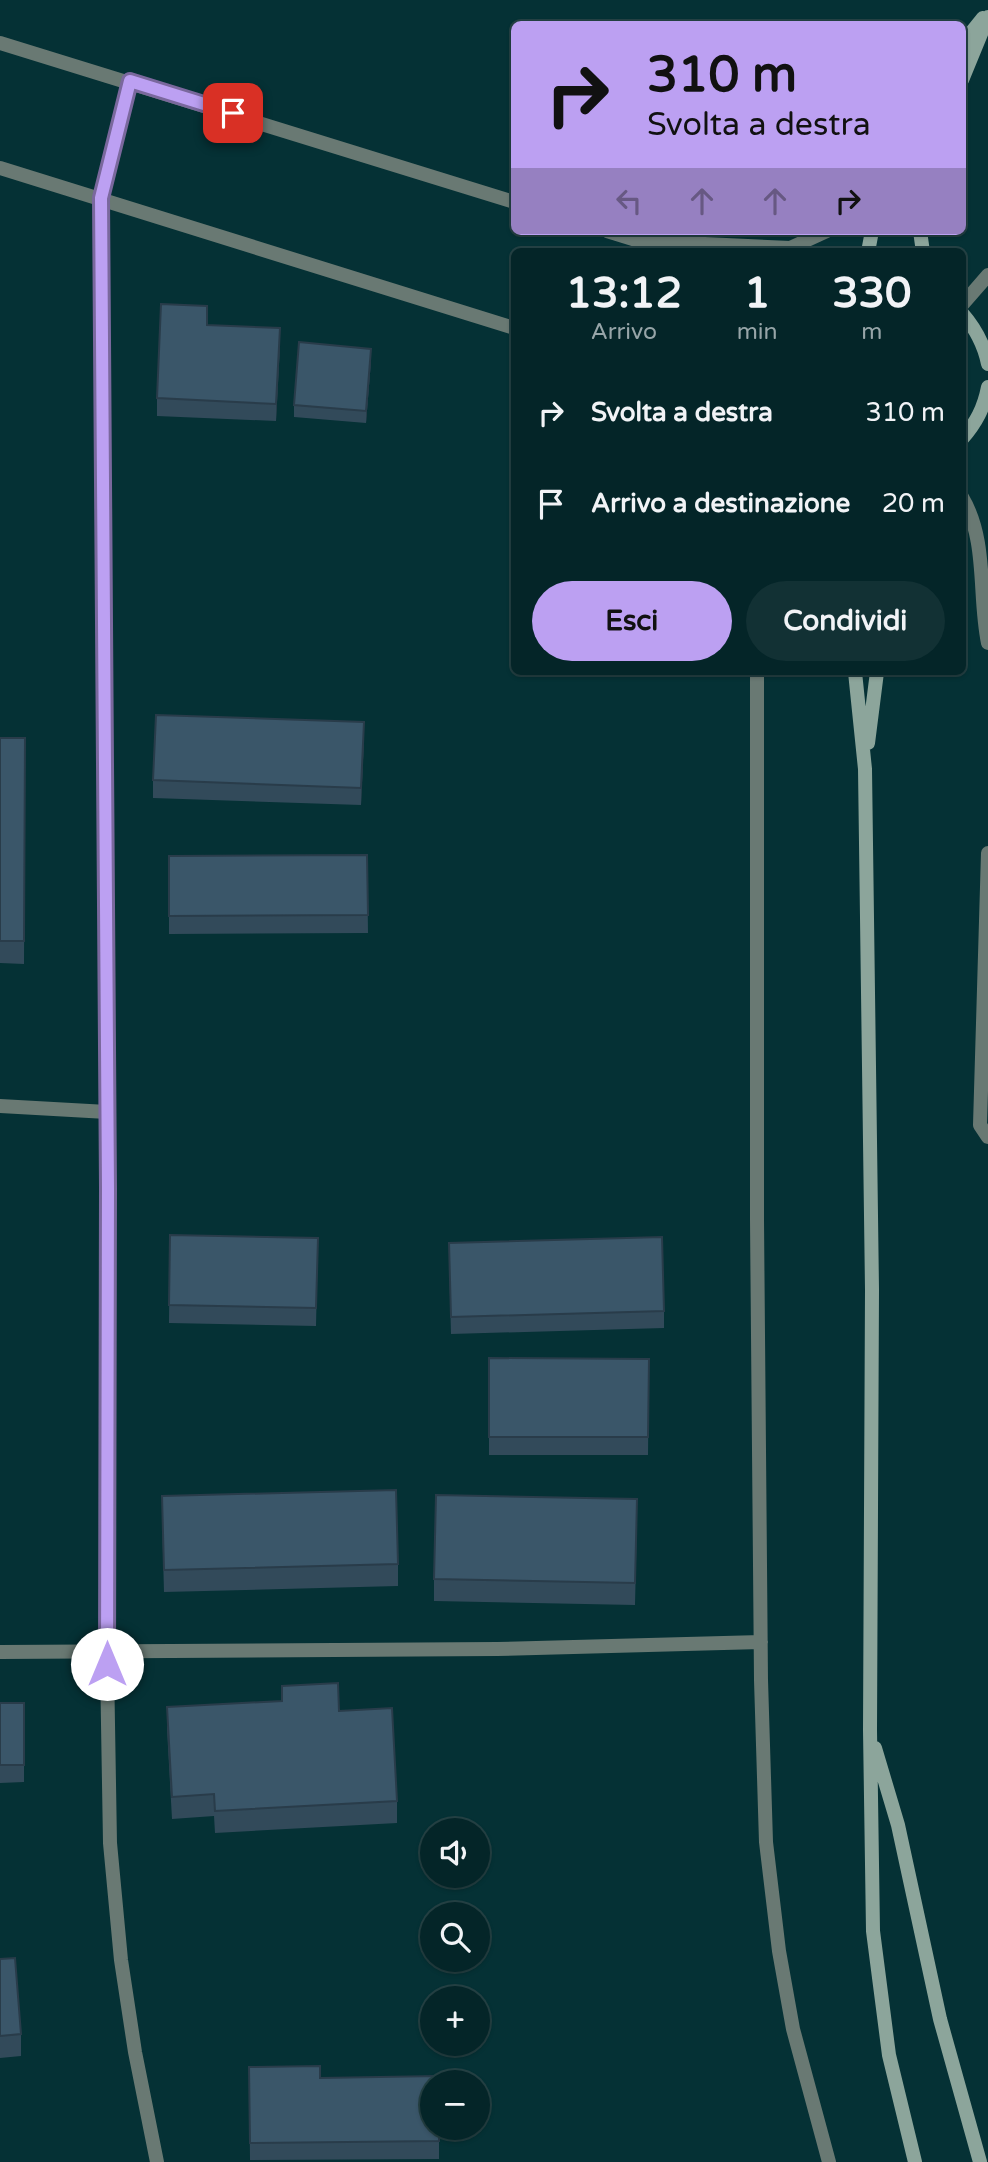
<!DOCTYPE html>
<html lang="it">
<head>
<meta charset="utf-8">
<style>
  body { margin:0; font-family:"Varela Round",sans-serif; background:#123134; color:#f1f3f6; height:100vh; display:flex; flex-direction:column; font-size:26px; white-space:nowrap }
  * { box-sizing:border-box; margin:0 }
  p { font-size:23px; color:#97a5a8 }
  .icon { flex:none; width:38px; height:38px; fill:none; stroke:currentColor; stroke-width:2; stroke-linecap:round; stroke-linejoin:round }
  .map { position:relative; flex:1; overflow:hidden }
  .panel { position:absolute; left:511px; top:248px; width:455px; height:427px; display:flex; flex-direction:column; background:#042528; border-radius:10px; box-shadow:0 2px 5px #0004,0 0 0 2px #254245 }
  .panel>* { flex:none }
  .banner { position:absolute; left:511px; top:21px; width:455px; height:214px; border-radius:10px; box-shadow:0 2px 5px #0004,0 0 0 2px #254245; background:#bca0f2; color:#111; overflow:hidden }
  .controls { position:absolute; left:420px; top:1818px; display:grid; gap:14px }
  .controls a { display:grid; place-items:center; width:70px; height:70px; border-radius:50%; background:#042528; box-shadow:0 2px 5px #0004,0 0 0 2px #254245; font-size:35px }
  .pin { position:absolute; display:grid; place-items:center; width:60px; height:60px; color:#fff; margin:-30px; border-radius:14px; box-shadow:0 4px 10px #0006 }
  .me { position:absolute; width:77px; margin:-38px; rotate:0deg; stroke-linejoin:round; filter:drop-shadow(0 0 5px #0008) }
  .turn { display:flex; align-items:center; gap:24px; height:147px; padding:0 21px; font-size:32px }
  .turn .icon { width:91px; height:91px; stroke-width:2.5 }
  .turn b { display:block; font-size:49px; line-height:60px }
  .lanes { display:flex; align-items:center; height:66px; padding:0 21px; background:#0003; justify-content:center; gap:35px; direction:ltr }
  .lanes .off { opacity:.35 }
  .eta { display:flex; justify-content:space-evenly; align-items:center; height:119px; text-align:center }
  .eta b { font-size:42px; font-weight:700; line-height:49px }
  .action { display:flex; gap:14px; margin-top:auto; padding:14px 21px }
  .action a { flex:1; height:80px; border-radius:42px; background:#bca0f2; color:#111; font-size:28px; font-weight:700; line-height:80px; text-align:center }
  .action a+a { background:#123134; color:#f1f3f6 }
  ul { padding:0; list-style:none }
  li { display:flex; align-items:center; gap:21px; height:91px; padding:0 21px }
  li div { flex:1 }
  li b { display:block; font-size:26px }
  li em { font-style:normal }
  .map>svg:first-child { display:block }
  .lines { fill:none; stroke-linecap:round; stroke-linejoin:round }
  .street { stroke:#697973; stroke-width:14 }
  .secondary { stroke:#8ca59b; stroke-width:14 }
  .wall { fill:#324a5a }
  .shaded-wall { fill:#293c4a }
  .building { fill:#3a5669; stroke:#293c4a; stroke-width:2 }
  .route-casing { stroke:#7a689d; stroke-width:18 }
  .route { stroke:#bca0f2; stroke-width:12 }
</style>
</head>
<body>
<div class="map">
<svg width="988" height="2162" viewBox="0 0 988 2162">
  <rect width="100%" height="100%" fill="#053135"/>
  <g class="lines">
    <path class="street" d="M0,43l514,159
      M130,81l-29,117 7,990 -1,476 3,179 11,117 14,92 22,110
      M0,168l514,160
      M607,231l42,13
      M640,241l150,7 37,-17
      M962,305l26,-30
      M962,497c26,44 16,98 26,146
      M757,672v548l4,460 5,162 13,109 14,78 36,133
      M988,853l-8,272 8,12
      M0,1106l107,6
      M0,1652l497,-3 264,-7"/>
    <path class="secondary" d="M962,44l21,-26
      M962,80l26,-63
      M920,231l3,21
      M868,252l4,-21
      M962,313c14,16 22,31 26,51
      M962,439c14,-16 22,-31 26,-52
      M855,672l10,97 7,521 -2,440 3,201 16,124 26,107
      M868,743l9,-71
      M875,1748l23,77 42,194 40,143"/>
  </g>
  <path class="wall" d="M207,325l73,20 -4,76 -119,-5v-18z
    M371,361l-5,62 -72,-6v-12z
    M0,738h25l-1,226 -24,-1z
    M364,739l-3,66 -208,-7v-18z
    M367,855l1,78 -199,1v-78z
    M170,1235l148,3 -2,88 -147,-3z
    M449,1260l215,51v17l-213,6z
    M489,1358l160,1 -1,96h-159z
    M162,1518l236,46v22l-234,6z
    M637,1521l-2,84 -201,-4v-22z
    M282,1686l57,25 58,90v22l-182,10 -1,-17 -42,3 -5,-90v-22l115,-6z
    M0,1703h24v79l-24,1z
    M0,1959l21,75v22l-21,2z
    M249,2067l71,11 119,63v18l-189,1z"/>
  <path class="shaded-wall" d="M280,328v17l-4,76v-17z
    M371,349v12l-5,62v-12z
    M364,722v17l-3,66v-17z"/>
  <path class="building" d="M161,304l46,2v19l73,3 -4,76 -119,-6z
    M299,342l72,7 -5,62 -72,-6z
    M156,715l208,7 -3,66 -208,-8z
    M0,738h25l-1,203h-24z
    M367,855l1,60 -199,1v-60z
    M170,1235l148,3 -2,70 -147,-3z
    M662,1237l2,74 -213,6 -2,-74z
    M489,1358l160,1 -1,78h-159z
    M396,1490l2,74 -234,6 -2,-74z
    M436,1495l201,4 -2,84 -201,-4z
    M338,1683l1,28 53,-3 5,93 -182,10 -1,-17 -42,3 -5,-90 115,-6v-15z
    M0,1703h24v62h-24z
    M15,1958l6,76 -21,2v-77z
    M320,2066v12l118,-2v6h-6v46h7v13l-189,2 -1,-76z"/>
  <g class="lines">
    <defs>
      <path id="route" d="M107,1664l1,-476 -7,-990 29,-117 103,32"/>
    </defs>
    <use href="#route" class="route-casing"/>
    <use href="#route" class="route"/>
  </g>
</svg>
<div class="controls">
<a><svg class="icon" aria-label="sound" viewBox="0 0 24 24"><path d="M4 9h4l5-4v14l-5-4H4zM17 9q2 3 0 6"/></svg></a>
<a><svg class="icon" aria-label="search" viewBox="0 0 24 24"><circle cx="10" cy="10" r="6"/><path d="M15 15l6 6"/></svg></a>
<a>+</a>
<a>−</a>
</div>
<div class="pin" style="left:233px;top:113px;background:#d93025"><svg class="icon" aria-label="arrive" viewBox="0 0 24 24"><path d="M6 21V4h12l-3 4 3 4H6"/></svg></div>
<svg class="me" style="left:107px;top:1664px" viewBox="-20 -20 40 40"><circle r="19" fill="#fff"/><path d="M0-13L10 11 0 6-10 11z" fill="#bca0f2"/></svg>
<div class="banner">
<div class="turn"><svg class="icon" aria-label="right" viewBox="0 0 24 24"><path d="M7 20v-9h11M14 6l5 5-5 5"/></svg><div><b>310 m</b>Svolta a destra</div></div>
<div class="lanes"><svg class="icon off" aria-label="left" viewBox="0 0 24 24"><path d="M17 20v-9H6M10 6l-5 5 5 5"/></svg><svg class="icon off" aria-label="ahead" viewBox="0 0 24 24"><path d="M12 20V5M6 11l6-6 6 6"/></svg><svg class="icon off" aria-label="ahead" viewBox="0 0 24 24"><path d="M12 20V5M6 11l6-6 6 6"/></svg><svg class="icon" aria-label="right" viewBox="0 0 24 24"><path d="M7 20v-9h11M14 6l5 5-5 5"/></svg></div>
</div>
<section class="panel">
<div class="eta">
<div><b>13:12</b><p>Arrivo</p></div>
<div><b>1</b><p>min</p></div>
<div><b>330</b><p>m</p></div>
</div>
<ul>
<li><svg class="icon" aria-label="right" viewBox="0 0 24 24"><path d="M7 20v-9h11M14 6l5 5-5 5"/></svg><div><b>Svolta a destra</b></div><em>310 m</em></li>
<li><svg class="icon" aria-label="arrive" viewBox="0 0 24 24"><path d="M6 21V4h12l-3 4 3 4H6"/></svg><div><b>Arrivo a destinazione</b></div><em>20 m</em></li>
</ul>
<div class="action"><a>Esci</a><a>Condividi</a></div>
</section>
</div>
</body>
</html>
